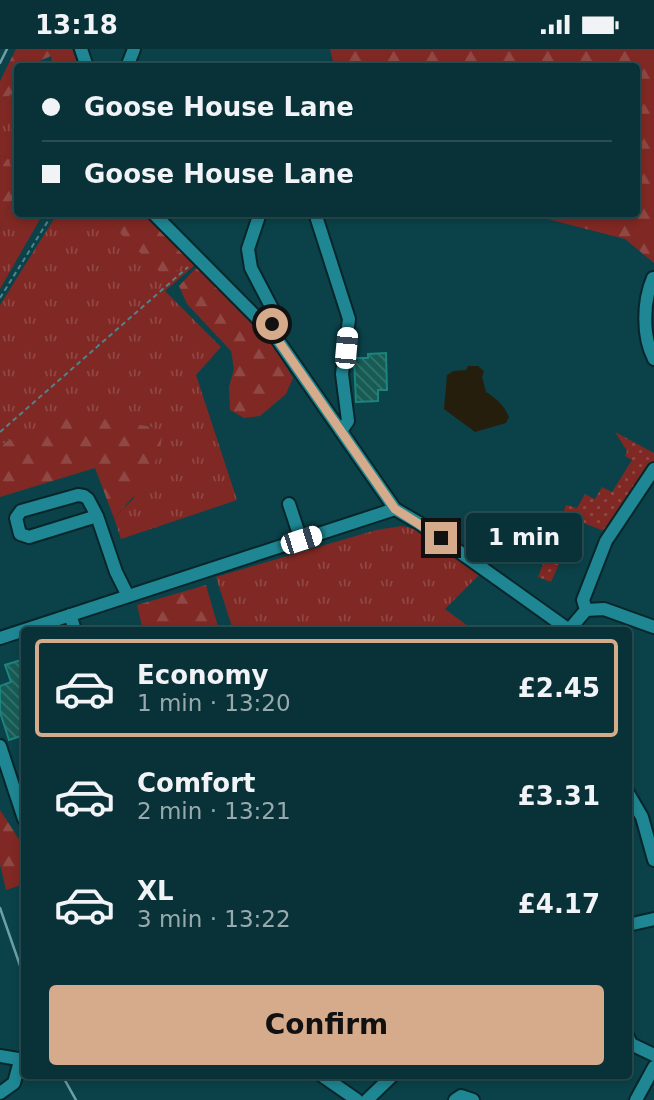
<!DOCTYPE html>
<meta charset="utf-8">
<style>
body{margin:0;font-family:"DejaVu Sans",sans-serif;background:#113a3f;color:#f1f3f6;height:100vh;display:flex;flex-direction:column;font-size:26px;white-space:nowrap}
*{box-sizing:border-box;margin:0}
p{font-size:23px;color:#98aaad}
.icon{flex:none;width:38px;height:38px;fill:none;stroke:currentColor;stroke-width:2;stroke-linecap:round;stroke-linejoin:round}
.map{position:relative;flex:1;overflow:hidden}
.drawer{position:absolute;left:21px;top:578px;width:611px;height:452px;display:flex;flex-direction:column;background:#083237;border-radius:7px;box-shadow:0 4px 10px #0003,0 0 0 2px #294d52}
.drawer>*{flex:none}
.hud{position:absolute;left:14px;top:14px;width:626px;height:154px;border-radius:7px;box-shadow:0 4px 10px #0003,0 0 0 2px #294d52;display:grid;align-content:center;height:154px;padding:0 28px;background:#083237}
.end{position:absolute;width:32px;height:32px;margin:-16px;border:9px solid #d6ab8b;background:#111;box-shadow:0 0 0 4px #111}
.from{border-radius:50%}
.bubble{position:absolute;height:49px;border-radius:7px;background:#083237;box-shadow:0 4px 10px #0003,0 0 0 2px #294d52;font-size:23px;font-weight:800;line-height:49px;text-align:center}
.car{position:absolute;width:21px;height:42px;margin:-21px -10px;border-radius:9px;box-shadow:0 0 5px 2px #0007;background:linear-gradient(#fff 24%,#345 0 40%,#fff 0 76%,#345 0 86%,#fff 0)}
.hud b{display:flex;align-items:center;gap:24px;height:66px;font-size:26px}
.hud b+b{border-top:2px solid #294d52}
.hud i{width:18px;height:18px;background:#f1f3f6}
ul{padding:12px 0 0;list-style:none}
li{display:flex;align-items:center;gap:21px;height:98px;margin:0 14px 10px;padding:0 14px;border:4px solid transparent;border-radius:7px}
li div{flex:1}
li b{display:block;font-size:26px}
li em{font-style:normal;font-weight:800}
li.on{border-color:#d6ab8b}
li>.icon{width:63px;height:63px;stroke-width:1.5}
.cta{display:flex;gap:14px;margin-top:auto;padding:14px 28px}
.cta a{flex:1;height:80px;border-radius:7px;background:#d6ab8b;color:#111;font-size:28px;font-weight:800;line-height:80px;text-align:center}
.status{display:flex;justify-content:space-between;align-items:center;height:49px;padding:0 35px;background:#083237;direction:ltr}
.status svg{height:19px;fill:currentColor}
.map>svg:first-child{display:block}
.grass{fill:url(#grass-tufts)}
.forest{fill:url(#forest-firs)}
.garden{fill:url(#garden-dots)}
.water{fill:#261e0c}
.building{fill:url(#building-back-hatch);stroke:#1b857d;stroke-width:2}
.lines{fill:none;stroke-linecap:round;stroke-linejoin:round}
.minor-casing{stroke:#07262a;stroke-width:16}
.path{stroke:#50838a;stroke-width:2;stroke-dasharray:5 3.5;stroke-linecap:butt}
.minor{stroke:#1e8793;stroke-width:12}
.rail{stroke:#6f9fa6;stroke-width:2.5}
.route{stroke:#d6ab8b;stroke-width:9}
</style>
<div class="status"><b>13:18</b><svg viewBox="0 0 49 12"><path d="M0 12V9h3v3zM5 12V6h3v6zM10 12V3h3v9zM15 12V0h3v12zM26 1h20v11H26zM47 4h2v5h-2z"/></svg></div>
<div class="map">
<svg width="654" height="1051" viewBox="0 0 654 1051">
<defs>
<pattern id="grass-tufts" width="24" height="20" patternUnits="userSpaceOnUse" patternTransform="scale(1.75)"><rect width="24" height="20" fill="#802823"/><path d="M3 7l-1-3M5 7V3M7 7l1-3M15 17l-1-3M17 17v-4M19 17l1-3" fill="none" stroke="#904844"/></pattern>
<pattern id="forest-firs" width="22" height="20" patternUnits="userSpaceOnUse" patternTransform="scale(1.75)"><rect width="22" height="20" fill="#802823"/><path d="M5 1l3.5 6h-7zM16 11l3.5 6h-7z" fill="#904844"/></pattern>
<pattern id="garden-dots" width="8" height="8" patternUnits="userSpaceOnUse" patternTransform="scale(1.75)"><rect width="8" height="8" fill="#802823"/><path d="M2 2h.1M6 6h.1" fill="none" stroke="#904844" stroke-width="1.8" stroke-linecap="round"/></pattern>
<pattern id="building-back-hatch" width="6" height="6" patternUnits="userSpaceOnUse" patternTransform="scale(1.75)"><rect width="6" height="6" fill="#175b55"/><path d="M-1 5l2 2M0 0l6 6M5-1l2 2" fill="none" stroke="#37736e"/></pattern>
</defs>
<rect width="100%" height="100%" fill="#0b4249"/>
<g class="grass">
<path d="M17,41L18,164L43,165L0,240V181L13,148L7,109L0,106V53Z"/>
<path d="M57,165H106L121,185L191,209L196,215L165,242L221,298L196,326L237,451L121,490L114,469L133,450L152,378L128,375L14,388L0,397V256Z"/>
<path d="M402,477L419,481L478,524L479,526L445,560L473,581H233L216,528L376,481Z"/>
</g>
<g class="forest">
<path d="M16,0H72L78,17H54L51,7L37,13L35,17L18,18L17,41L0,53V32Z"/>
<path d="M330,0H654V214L625,190L528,165L637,164V18L334,17Z"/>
<path d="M0,106L7,109L15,126L13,148L0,181Z"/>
<path d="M106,165H147L191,209L167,230L121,185Z"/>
<path d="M197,218L258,277L275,300L293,329L286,345L260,367L244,369L230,361L229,338L234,320L231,302L187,255L179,237Z"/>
<path d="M92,368L152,378L162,388C158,420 136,446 114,469L95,419L0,448V397L14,388L57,369Z"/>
<path d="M206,536L219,581H143L137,556Z"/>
<path d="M0,761L24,798V835L6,841L0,815Z"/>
</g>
<path class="garden" d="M615,383L654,404V414L607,483L578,472L551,533L538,528L566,456L577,459L585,445L595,450L602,438L612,443L632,411L625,407L627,402Z"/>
<path class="water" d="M468,317H478L484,322L482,328L486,343C497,350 504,356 509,368L506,374L475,383L444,360L447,326L453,322L466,321Z"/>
<g class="building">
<path d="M386,304L387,341H378V352L356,353L354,309H368V305Z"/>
<path d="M24,610V686L9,691L0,663V637L11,633L5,616Z"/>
</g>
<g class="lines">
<g class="minor-casing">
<g id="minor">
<path d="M81,0L87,18"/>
<path d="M127,18L134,0"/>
<path d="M153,164L275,287L395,460L419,474L569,581"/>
<path d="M260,164L248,200L251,219L275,265L274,271L267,279"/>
<path d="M315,164L349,270L342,325L348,372L341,382"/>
<path d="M653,229C643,252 642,287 654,310"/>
<path d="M289,455L301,491"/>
<path d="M97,467L29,488L20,485L16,469L21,462L78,446L84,447L88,450L97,467L116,523L128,547"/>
<path d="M586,561L604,560L654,578"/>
<path d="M70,566L75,581"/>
<path d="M569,581L586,561L583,551L606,492L654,420"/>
<path d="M0,589L395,460"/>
<path d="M0,697L24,770"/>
<path d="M628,744L642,768L654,811"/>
<path d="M628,876L654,870"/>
<path d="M628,988L631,995L654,1006"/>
<path d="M0,1007L24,1011"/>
<path d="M321,1026L357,1051"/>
<path d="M0,1044L14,1034L20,1012"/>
<path d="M367,1051L393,1026"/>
<path d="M455,1051L461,1047L473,1051"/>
<path d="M636,1051L654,1018"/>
</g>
</g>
<g class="path">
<path d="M0,249L53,164"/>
<path d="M0,383L188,218"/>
<path d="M628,784L635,782"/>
</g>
<use href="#minor" class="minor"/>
<g class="rail">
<path d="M0,14L7,0"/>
<path d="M0,859L24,928"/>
<path d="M62,1026L76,1051"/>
</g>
</g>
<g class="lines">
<path class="route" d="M272,275L267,279L275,287L395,460L441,489"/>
</g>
</svg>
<i class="end from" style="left:272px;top:275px"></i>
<i class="end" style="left:441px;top:489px"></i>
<div class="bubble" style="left:466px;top:464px;width:116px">1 min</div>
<i class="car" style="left:346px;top:299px;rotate:5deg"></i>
<i class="car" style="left:301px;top:491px;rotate:72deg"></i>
<div class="hud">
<b><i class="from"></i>Goose House Lane</b>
<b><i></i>Goose House Lane</b>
</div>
<section class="drawer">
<ul>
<li class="on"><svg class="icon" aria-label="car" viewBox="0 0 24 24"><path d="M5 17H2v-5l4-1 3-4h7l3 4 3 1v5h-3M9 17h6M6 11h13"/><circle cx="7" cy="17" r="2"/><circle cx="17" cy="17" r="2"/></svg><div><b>Economy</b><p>1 min · 13:20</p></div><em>£2.45</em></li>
<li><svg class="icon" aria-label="car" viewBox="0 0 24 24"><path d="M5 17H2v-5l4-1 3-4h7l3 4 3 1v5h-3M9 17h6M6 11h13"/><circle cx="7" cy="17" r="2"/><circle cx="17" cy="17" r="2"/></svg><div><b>Comfort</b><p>2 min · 13:21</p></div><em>£3.31</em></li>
<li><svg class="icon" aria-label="car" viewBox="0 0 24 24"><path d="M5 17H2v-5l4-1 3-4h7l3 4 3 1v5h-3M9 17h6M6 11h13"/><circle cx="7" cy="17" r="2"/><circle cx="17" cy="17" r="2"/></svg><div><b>XL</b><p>3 min · 13:22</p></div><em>£4.17</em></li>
</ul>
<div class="cta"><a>Confirm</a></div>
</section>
</div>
